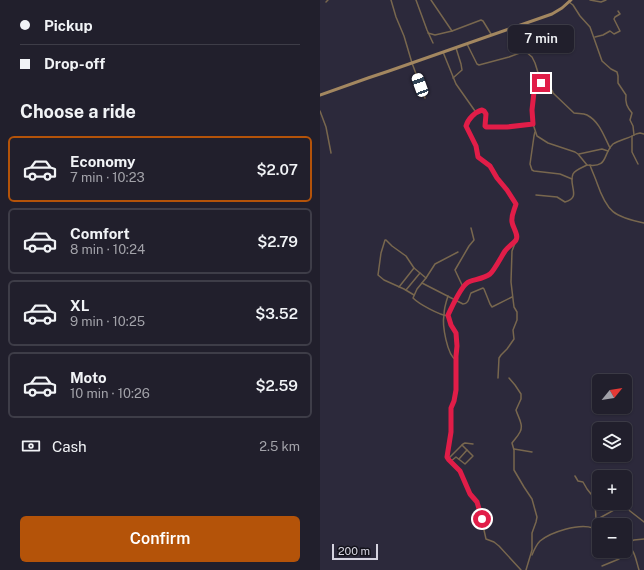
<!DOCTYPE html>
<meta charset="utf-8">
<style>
body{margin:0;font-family:"Public Sans",sans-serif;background:#292734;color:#f1f3f6;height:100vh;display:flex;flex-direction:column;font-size:15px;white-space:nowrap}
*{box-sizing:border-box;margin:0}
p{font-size:13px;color:#a2a2a9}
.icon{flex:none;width:22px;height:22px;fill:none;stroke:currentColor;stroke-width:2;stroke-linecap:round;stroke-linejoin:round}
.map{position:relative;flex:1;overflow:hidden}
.drawer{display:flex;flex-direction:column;background:#211f2c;width:320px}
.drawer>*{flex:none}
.banner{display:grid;align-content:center;height:88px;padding:0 20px;background:#211f2c}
.needle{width:26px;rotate:60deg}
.tools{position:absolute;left:272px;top:374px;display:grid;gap:8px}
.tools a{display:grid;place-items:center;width:40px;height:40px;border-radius:6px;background:#211f2c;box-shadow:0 1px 3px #0004,0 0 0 1px #3e3d48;font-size:20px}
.scale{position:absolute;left:12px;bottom:10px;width:46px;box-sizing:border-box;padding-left:4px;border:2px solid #d5d3df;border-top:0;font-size:11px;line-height:14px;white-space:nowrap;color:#d5d3df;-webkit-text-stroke:3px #14131b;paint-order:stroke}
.end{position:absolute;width:18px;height:18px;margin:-9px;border:5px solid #e11d48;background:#fff;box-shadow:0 0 0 2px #fff}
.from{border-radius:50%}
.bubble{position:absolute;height:28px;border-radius:6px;background:#211f2c;box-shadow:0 1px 3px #0004,0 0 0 1px #3e3d48;font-size:13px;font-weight:600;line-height:28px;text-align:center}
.car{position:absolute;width:12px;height:24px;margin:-12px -6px;border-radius:5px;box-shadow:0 0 3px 1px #0007;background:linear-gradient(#fff 24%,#345 0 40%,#fff 0 76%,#345 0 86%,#fff 0)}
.banner b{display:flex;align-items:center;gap:14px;height:38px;font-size:15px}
.banner b+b{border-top:1px solid #3e3d48}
.banner i{width:10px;height:10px;background:#f1f3f6}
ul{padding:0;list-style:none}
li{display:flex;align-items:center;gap:12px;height:66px;margin:0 8px 6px;padding:0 12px;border:2px solid #3e3d48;border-radius:6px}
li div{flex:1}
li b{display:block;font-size:15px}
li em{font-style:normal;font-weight:600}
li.current{border-color:#b45309}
li>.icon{width:36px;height:36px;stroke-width:1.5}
h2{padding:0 20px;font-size:18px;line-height:48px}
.pay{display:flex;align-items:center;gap:10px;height:44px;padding:0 20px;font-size:15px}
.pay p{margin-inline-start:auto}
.button{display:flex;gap:8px;margin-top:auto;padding:8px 20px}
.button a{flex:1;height:46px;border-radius:6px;background:#b45309;color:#fff;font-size:16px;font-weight:600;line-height:46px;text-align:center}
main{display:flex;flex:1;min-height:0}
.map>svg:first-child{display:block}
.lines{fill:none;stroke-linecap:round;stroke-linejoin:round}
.minor{stroke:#78674e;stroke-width:1.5}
.secondary{stroke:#a38760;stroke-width:3}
.route{stroke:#e11d48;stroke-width:5}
</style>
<main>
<section class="drawer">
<div class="banner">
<b><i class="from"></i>Pickup</b>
<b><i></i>Drop-off</b>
</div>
<h2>Choose a ride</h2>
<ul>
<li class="current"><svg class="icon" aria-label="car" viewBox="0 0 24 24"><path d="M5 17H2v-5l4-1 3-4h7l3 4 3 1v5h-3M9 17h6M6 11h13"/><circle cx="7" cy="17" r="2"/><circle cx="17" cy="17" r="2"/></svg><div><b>Economy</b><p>7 min · 10:23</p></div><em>$2.07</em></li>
<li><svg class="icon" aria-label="car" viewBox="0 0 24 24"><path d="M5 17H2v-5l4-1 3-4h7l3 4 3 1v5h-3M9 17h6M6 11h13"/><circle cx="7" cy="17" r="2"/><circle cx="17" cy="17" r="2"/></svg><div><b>Comfort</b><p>8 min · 10:24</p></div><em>$2.79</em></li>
<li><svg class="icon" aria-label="car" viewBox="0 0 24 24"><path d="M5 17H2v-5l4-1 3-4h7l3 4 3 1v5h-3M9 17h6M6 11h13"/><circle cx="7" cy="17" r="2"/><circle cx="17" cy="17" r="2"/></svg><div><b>XL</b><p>9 min · 10:25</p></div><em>$3.52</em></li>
<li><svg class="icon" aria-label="car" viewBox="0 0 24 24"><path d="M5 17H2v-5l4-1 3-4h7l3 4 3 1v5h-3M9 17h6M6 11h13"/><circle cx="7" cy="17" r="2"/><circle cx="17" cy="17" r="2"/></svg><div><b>Moto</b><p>10 min · 10:26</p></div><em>$2.59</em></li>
</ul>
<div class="pay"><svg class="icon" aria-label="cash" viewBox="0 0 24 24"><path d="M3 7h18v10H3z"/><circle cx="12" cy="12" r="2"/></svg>Cash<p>2.5 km</p></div>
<div class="button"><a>Confirm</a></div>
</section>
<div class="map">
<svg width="324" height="570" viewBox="0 0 324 570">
<rect width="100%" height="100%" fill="#2c293b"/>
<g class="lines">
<g class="minor">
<path d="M71,0L76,17L84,36L92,63L105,98"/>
<path d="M96,0L107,30L113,43"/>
<path d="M111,0L132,31"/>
<path d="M270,0L281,2L286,0"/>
<path d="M6,2L8,0"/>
<path d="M249,2L253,5L260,16L270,27L282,61L291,69L297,72L298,76V83L306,95C305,103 307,107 312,113L310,120L313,126L314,135"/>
<path d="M194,27L205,51L212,57L215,63L220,79V84L215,89L214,92L212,115L213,124L217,136L228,143L255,152L258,154L267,165C289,168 282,155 293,144C299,140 310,138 316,134L320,133L324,134"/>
<path d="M108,33L115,35L132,31L161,20L163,21L171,34"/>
<path d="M275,37L283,35L290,31L294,34L300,31L294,19L295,17L300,14L298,11"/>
<path d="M147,44L157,64L159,65L189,57L205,51"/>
<path d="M123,52L136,84L155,111V113L147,122L146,126L156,146L158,157L169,166L177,178L187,190L196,204L192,213V221L197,235V238L192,251L191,282L193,299L194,307L197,312V320L193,330L194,339L187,349L181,355L179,358L178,378"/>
<path d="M133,78L142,70L141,64L136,48"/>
<path d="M220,79C224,83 232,87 233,93L254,113C258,114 263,113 267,115C279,121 284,136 290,148"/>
<path d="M0,111L6,127L11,153"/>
<path d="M155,113L163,110C168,115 165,119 165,126L166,127H187L213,124"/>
<path d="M215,132L214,136L210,164L212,170L214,171L240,174L252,179"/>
<path d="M312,136V152L318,164"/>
<path d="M259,154L282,149L288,151"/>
<path d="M270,165C272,171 275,177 277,183C287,212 294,217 324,223"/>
<path d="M216,195L237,197L245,202C262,197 248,186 253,174C255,170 263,167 267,165"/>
<path d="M196,241L185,251L171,274L159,279L147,283L142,288L128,315L131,325L135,332L137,346L136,356V390L134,401L131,408V431L127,457L129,460L140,471L150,494L158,503L166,539L174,542L179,546L201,570"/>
<path d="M102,283L143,304C149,304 149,297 151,293L163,288L164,289L170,304L172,307L192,297"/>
<path d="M79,287L94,268"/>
<path d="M143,287L135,270L149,246L154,240L151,228"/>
<path d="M86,290L100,273"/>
<path d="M94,295L84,289L64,280L58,275L61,253L65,240H66L72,246L86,256L94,268L106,278"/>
<path d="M128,296C126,302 124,309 124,315C122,325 127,355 136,360"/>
<path d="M128,316C119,315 99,304 93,298L97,289L106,278L115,264L138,252"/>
<path d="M189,378L195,385L201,394V399L196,410C198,417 204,425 200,432C198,436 195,439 192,443L194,450V470L204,487L212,499L217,517L216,522L212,533V550L206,570"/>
<path d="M194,449L212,452"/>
<path d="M128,459L143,444L145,443L153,444"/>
<path d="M139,459L147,450"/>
<path d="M130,462L136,457L145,464L153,456L142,445"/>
<path d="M255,476L258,481L263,482L267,489L271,494L275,501L276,520L273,528"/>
<path d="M304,504L310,511L324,522"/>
<path d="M276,520L312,500"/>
<path d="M305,544C315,548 316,561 319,570"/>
<path d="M305,544L314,540L324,539"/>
<path d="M212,555C214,550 216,545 220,541C231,532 259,523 273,528C276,529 277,532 279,534"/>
<path d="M282,566L299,559L300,556L299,551"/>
</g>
<path class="secondary" d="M0,95L48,78L69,71L232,14L242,8L251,0"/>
</g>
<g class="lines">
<path class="route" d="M162,519L157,502L150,494L140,471L129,460L127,457L131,432V408L134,401L136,390V356L137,346L136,333L131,325L128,315C132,307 140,288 147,283C150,280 164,279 170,274C174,271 181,257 185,251C188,247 194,243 196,240C199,235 193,228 192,222C191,215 194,211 196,204L187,190L177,178L170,166L158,157L156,146L146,126C148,119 155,112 162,110L164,111L166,114L165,126L166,127H187L213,124L212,110L214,92L215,89L221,83"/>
</g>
</svg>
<div class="tools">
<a><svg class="needle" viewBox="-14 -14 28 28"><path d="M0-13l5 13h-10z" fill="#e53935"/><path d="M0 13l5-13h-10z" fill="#a2a2a9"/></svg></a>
<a><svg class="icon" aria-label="layers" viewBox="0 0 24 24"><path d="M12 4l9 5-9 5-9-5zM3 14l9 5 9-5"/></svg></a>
<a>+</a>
<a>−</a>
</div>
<div class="scale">200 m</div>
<i class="end from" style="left:162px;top:519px"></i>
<i class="end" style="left:221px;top:83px"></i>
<div class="bubble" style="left:188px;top:25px;width:66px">7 min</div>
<i class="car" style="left:100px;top:85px;rotate:340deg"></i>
</div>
</main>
